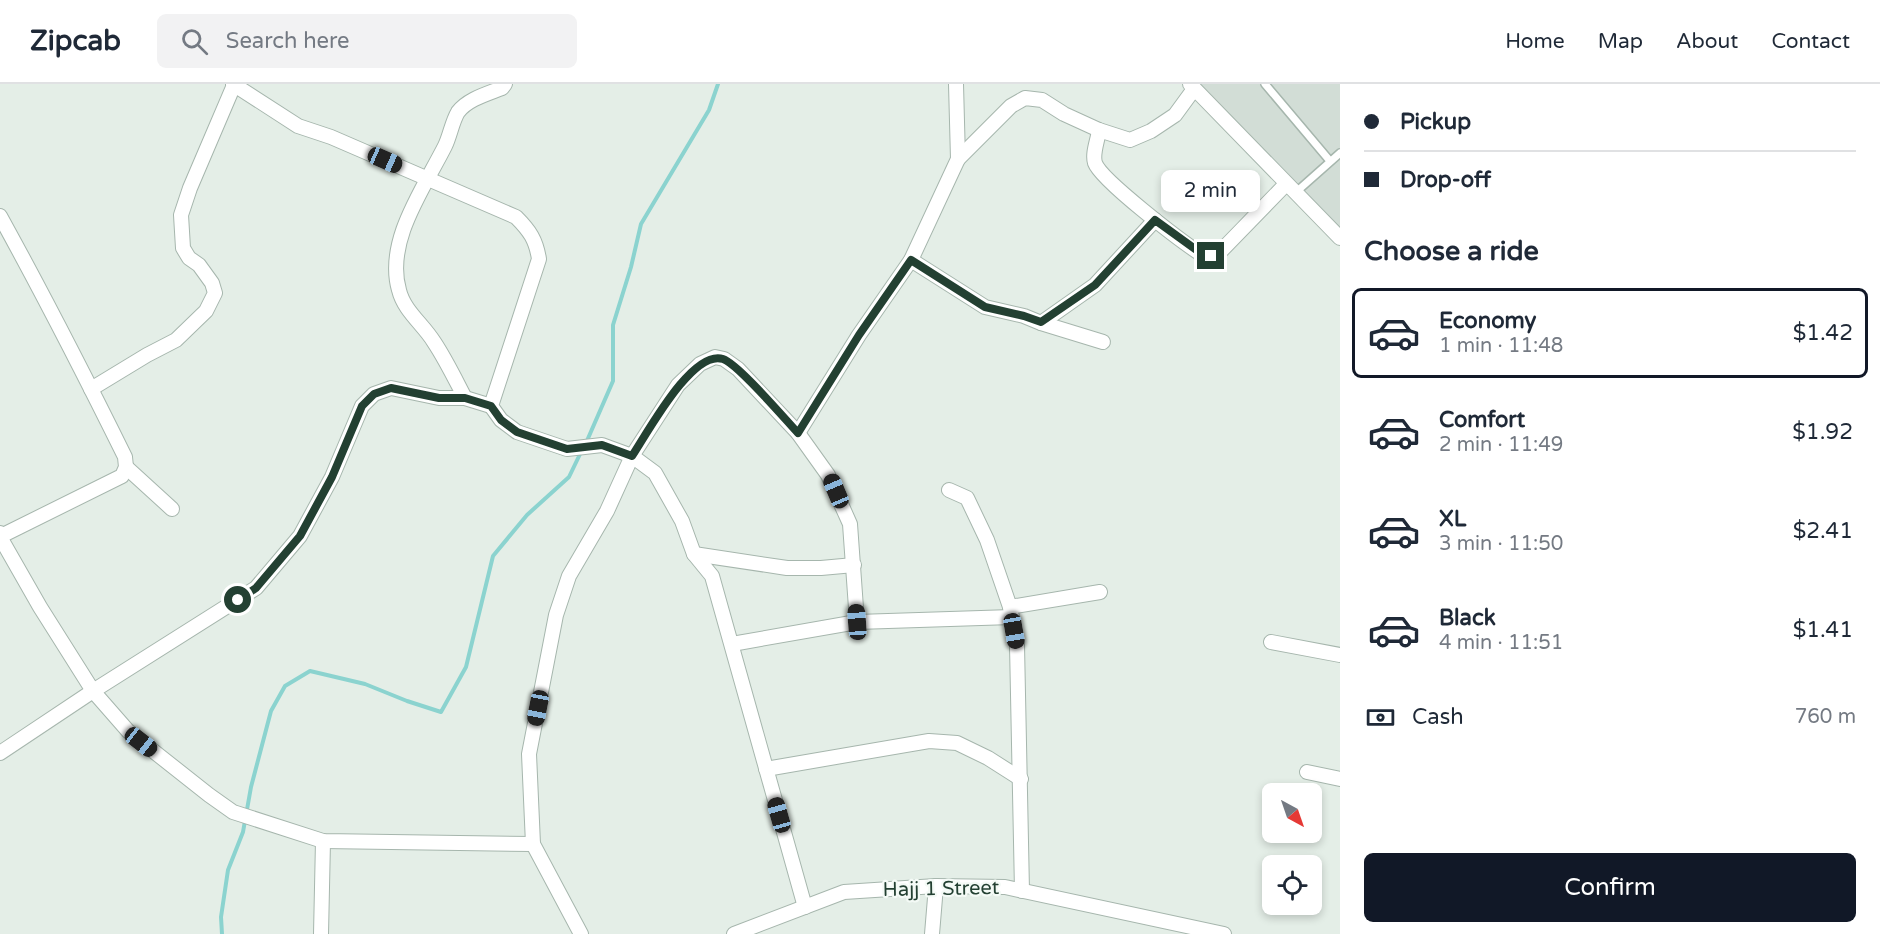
<!DOCTYPE html>
<meta charset="utf-8">
<style>
body{margin:0;font-family:"Varela Round",sans-serif;background:#f2f2f3;color:#1f2937;height:100vh;display:flex;flex-direction:column;font-size:22px;white-space:nowrap}
*{box-sizing:border-box;margin:0}
p{font-size:20px;color:#747a83}
.icon{flex:none;width:33px;height:33px;fill:none;stroke:currentColor;stroke-width:2;stroke-linecap:round;stroke-linejoin:round}
.map{position:relative;flex:1;overflow:hidden}
.details{display:flex;flex-direction:column;background:#fff;width:540px}
.details>*{flex:none}
.banner{display:grid;align-content:center;height:132px;padding:0 24px;background:#fff}
.needle{width:39px;rotate:140deg}
.buttons{position:absolute;left:1262px;top:699px;display:grid;gap:12px}
.buttons a{display:grid;place-items:center;width:60px;height:60px;border-radius:9px;background:#fff;box-shadow:0 3px 9px #0003;font-size:30px}
.end{position:absolute;width:27px;height:27px;margin:-14px;border:8px solid #234032;background:#fff;box-shadow:0 0 0 3px #fff}
.from{border-radius:50%}
.bubble{position:absolute;height:42px;border-radius:9px;background:#fff;box-shadow:0 3px 9px #0003;font-size:20px;font-weight:600;line-height:42px;text-align:center}
.car{position:absolute;width:18px;height:36px;margin:-18px -9px;border-radius:8px;box-shadow:0 0 4px 2px #0007;background:linear-gradient(#222 24%,#8ab4d8 0 40%,#222 0 76%,#8ab4d8 0 86%,#222 0)}
.banner b{display:flex;align-items:center;gap:21px;height:57px;font-size:22px}
.banner b+b{border-top:2px solid #e0e1e3}
.banner i{width:15px;height:15px;background:#1f2937}
ul{padding:0;list-style:none}
li{display:flex;align-items:center;gap:18px;height:90px;margin:0 12px 9px;padding:0 12px;border:3px solid transparent;border-radius:9px}
li div{flex:1}
li b{display:block;font-size:22px}
li em{font-style:normal;font-weight:600}
li.current{border-color:#111827}
li>.icon{width:54px;height:54px;stroke-width:1.5}
h2{padding:0 24px;font-size:27px;line-height:72px}
.pay{display:flex;align-items:center;gap:15px;height:66px;padding:0 24px;font-size:22px}
.pay p{margin-inline-start:auto}
.action{display:flex;gap:12px;margin-top:auto;padding:12px 24px}
.action a{flex:1;height:69px;border-radius:9px;background:#111827;color:#fff;font-size:24px;font-weight:600;line-height:69px;text-align:center}
header{display:flex;align-items:center;gap:36px;box-sizing:border-box;height:84px;padding:0 30px;background:#fff;border-bottom:2px solid #e0e1e3}
header strong{font-size:28px}
nav{display:flex;gap:33px;margin-inline-start:auto;font-size:21px}
.search{width:420px;height:54px;background:#f2f2f3;display:flex;align-items:center;gap:15px;box-sizing:border-box;padding:0 21px;border-radius:9px;color:#747a83;font-size:22px}
main{display:flex;flex:1;min-height:0}
.map>svg:first-child{display:block}
.built{fill:#d2ddd6}
.lines{fill:none;stroke-linecap:round;stroke-linejoin:round}
.stream{stroke:#8bd3cf;stroke-width:4}
.service-casing{stroke:#a6b6ad;stroke-width:10}
.minor-casing{stroke:#a6b6ad;stroke-width:16}
.service{stroke:#fff;stroke-width:7}
.minor{stroke:#fff;stroke-width:14}
.route{stroke:#234032;stroke-width:8}
.labels{text-anchor:middle;dominant-baseline:central;stroke-width:4.5;stroke-linejoin:round;paint-order:stroke}
.street-label{font-size:20px;fill:#234032;stroke:#f4faf6}
</style>
<header>
<strong>Zipcab</strong>
<div class="search"><svg class="icon" aria-label="search" viewBox="0 0 24 24"><circle cx="10" cy="10" r="6"/><path d="M15 15l6 6"/></svg>Search here</div>
<nav><a>Home</a><a>Map</a><a>About</a><a>Contact</a></nav>
</header>
<main>
<div class="map">
<svg width="1340" height="850" viewBox="0 0 1340 850">
<rect width="100%" height="100%" fill="#e4eee7"/>
<path class="built" d="M1198,0H1340V149Z"/>
<g class="lines">
<g class="stream">
<path d="M586,359L613,297V241L631,183L641,140L709,26L718,0"/>
<path d="M222,850L221,833L228,786L243,748L251,703L271,627L285,602L310,587L365,600L407,617L441,628L466,583L493,472L527,431L569,393L581,368"/>
</g>
<g class="service-casing">
<g id="service">
<path d="M1265,0L1330,77"/>
<path d="M1295,109L1340,69"/>
</g>
</g>
<g class="minor-casing">
<g id="minor">
<path d="M233,0L298,42L331,53L516,133C530,147 536,156 539,175L491,322L501,336L517,348L567,365L602,361L632,372L607,427L569,492L556,531L529,670L533,760L581,850"/>
<path d="M1190,0L1340,154"/>
<path d="M1099,46C1098,56 1092,69 1095,79C1101,96 1182,158 1201,170L1211,172L1219,169L1286,100"/>
<path d="M958,75L1011,22L1025,14L1042,16L1064,30L1099,46L1130,56L1151,47L1175,31L1194,5"/>
<path d="M0,132C44,212 85,292 125,373L126,383L122,392L1,452L0,449"/>
<path d="M911,176L985,223L1024,232L1041,239L1095,201L1155,136"/>
<path d="M1041,239L1103,258"/>
<path d="M91,305L147,271L176,256L206,227L215,209L212,199L199,181L189,174L183,164L181,131L190,104L234,1"/>
<path d="M465,314C455,295 446,276 434,258C423,240 404,227 399,206C385,157 424,104 445,62C450,52 452,38 458,28C468,15 487,10 502,4L505,0"/>
<path d="M798,349L859,251L911,176L958,75L956,0"/>
<path d="M126,383L172,425"/>
<path d="M949,406L967,414L987,456L1010,523L1017,561L1022,807"/>
<path d="M0,453L40,523L93,607L128,647L209,711L233,728L323,757L533,760"/>
<path d="M694,470L787,484H821L854,481"/>
<path d="M1010,523L1100,508"/>
<path d="M1271,558L1340,571"/>
<path d="M732,560L857,538L1012,533"/>
<path d="M0,669L93,607L256,504L300,452L332,393L362,322L374,310L391,304L439,314H465L491,322"/>
<path d="M766,685L929,657L957,659L988,674L1021,695"/>
<path d="M1307,688L1340,695"/>
<path d="M805,823L712,492L694,470L682,437L655,389L632,372L678,301L700,280L715,273L724,275L738,285L798,349L828,391L850,440L857,538"/>
<path d="M321,850L323,757"/>
<path d="M734,850L844,808L936,802L1005,803L1224,850"/>
<path d="M932,850L936,802"/>
</g>
</g>
<use href="#service" class="service"/>
<use href="#minor" class="minor"/>
</g>
<g class="lines">
<path class="route" d="M238,516L256,504L300,452L332,393L362,322L374,310L391,304L439,314H465L491,322L501,336L517,348L567,365L602,361L632,372C647,350 692,265 723,275C738,280 784,334 798,349L859,251L911,176L985,223L1024,232L1041,238L1095,201L1155,136L1202,170L1211,172"/>
</g>
<g class="labels">
<g class="street-label">
<text transform="translate(941 805) rotate(-1)">Hajj 1 Street</text>
</g>
</g>
</svg>
<div class="buttons">
<a><svg class="needle" viewBox="-14 -14 28 28"><path d="M0-13l5 13h-10z" fill="#e53935"/><path d="M0 13l5-13h-10z" fill="#747a83"/></svg></a>
<a><svg class="icon" aria-label="locate" viewBox="0 0 24 24"><circle cx="12" cy="12" r="6"/><path d="M12 2v4M12 18v4M2 12h4M18 12h4"/></svg></a>
</div>
<i class="end from" style="left:238px;top:516px"></i>
<i class="end" style="left:1211px;top:172px"></i>
<div class="bubble" style="left:1161px;top:86px;width:99px">2 min</div>
<i class="car" style="left:385px;top:76px;rotate:114deg"></i>
<i class="car" style="left:836px;top:407px;rotate:337deg"></i>
<i class="car" style="left:857px;top:538px;rotate:356deg"></i>
<i class="car" style="left:1014px;top:547px;rotate:170deg"></i>
<i class="car" style="left:538px;top:624px;rotate:191deg"></i>
<i class="car" style="left:141px;top:658px;rotate:128deg"></i>
<i class="car" style="left:779px;top:731px;rotate:344deg"></i>
</div>
<section class="details">
<div class="banner">
<b><i class="from"></i>Pickup</b>
<b><i></i>Drop-off</b>
</div>
<h2>Choose a ride</h2>
<ul>
<li class="current"><svg class="icon" aria-label="car" viewBox="0 0 24 24"><path d="M5 17H2v-5l4-1 3-4h7l3 4 3 1v5h-3M9 17h6M6 11h13"/><circle cx="7" cy="17" r="2"/><circle cx="17" cy="17" r="2"/></svg><div><b>Economy</b><p>1 min · 11:48</p></div><em>$1.42</em></li>
<li><svg class="icon" aria-label="car" viewBox="0 0 24 24"><path d="M5 17H2v-5l4-1 3-4h7l3 4 3 1v5h-3M9 17h6M6 11h13"/><circle cx="7" cy="17" r="2"/><circle cx="17" cy="17" r="2"/></svg><div><b>Comfort</b><p>2 min · 11:49</p></div><em>$1.92</em></li>
<li><svg class="icon" aria-label="car" viewBox="0 0 24 24"><path d="M5 17H2v-5l4-1 3-4h7l3 4 3 1v5h-3M9 17h6M6 11h13"/><circle cx="7" cy="17" r="2"/><circle cx="17" cy="17" r="2"/></svg><div><b>XL</b><p>3 min · 11:50</p></div><em>$2.41</em></li>
<li><svg class="icon" aria-label="car" viewBox="0 0 24 24"><path d="M5 17H2v-5l4-1 3-4h7l3 4 3 1v5h-3M9 17h6M6 11h13"/><circle cx="7" cy="17" r="2"/><circle cx="17" cy="17" r="2"/></svg><div><b>Black</b><p>4 min · 11:51</p></div><em>$1.41</em></li>
</ul>
<div class="pay"><svg class="icon" aria-label="cash" viewBox="0 0 24 24"><path d="M3 7h18v10H3z"/><circle cx="12" cy="12" r="2"/></svg>Cash<p>760 m</p></div>
<div class="action"><a>Confirm</a></div>
</section>
</main>
